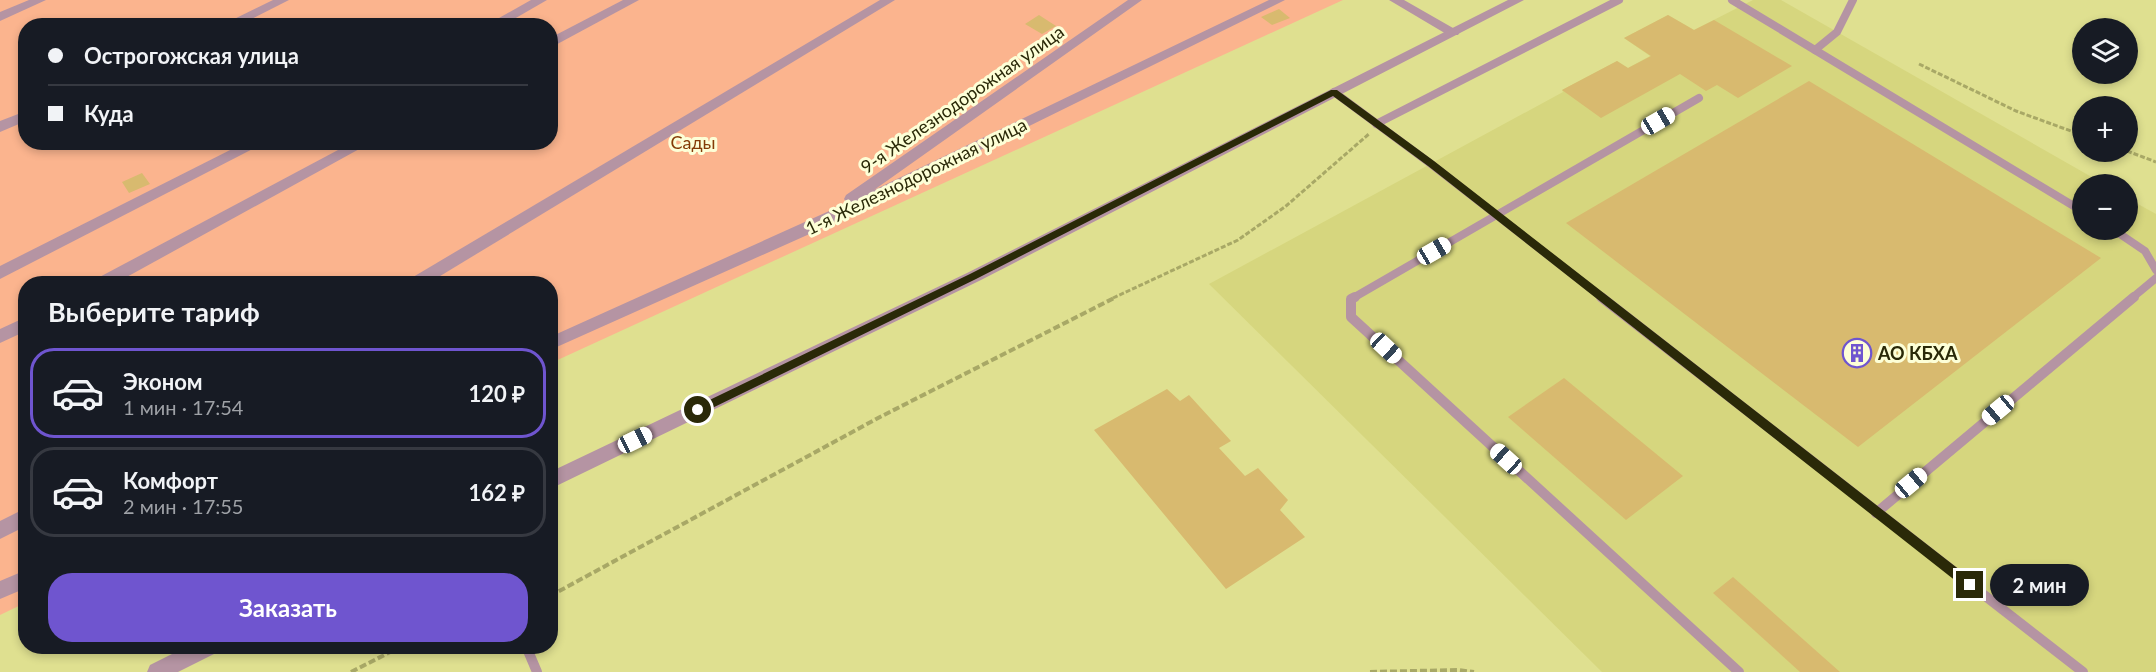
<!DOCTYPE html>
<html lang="ru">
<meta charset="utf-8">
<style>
body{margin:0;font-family:Lato,sans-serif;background:#20242c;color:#f1f3f6;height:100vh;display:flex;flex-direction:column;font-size:22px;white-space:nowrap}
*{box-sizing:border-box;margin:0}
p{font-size:20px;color:#9ea1a6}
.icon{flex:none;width:33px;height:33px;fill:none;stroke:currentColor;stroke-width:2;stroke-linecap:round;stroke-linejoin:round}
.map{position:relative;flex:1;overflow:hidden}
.panel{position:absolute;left:18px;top:276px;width:540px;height:378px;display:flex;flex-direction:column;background:#171b24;border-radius:24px;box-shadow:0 3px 9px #0003}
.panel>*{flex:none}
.banner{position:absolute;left:18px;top:18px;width:540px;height:132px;border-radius:24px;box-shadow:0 3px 9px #0003;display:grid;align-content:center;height:132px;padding:0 30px;background:#171b24}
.buttons{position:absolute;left:2072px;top:18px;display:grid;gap:12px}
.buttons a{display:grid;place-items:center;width:66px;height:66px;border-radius:50%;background:#171b24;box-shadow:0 3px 9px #0003;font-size:30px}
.end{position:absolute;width:27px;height:27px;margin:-14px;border:8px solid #2a2908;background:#fff;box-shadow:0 0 0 3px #fff}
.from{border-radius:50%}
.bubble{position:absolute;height:42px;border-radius:21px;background:#171b24;box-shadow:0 3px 9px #0003;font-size:20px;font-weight:700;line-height:42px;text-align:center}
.car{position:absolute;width:18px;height:36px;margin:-18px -9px;border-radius:8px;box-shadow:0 0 4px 2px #0007;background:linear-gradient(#fff 24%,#345 0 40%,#fff 0 76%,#345 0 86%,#fff 0)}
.banner b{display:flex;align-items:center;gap:21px;height:57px;font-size:22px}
.banner b+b{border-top:2px solid #363941}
.banner i{width:15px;height:15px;background:#f1f3f6}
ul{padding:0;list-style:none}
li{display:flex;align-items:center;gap:18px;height:90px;margin:0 12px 9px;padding:0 18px;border:3px solid #363941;border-radius:24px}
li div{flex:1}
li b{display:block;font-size:22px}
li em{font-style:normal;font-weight:700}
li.active{border-color:#6f55cf}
li>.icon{width:54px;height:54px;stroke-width:1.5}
h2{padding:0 30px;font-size:27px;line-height:72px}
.button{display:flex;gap:12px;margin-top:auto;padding:12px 30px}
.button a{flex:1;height:69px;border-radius:24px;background:#6f55cf;color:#fff;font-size:24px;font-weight:700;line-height:69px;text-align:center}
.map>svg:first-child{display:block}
.built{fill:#d6d67e}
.green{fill:#fbb48e;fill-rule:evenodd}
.building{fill:#d8ba6f}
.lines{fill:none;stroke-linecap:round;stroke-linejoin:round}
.path-far1{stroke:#a8a866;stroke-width:3;stroke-dasharray:5 2;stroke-linecap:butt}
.path{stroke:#a8a866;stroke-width:4;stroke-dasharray:7 3;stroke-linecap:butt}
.service-far1{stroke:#b594a3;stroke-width:8}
.service{stroke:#b594a3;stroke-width:10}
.minor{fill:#b594a3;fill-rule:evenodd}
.tertiary{fill:#b594a3;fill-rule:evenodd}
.route{fill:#2a2908}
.labels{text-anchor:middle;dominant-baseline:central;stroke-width:6;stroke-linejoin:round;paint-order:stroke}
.street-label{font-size:18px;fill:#2a2908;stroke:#fdffd7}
.park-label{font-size:18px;fill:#843b06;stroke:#fdffd7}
.poi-label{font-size:18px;font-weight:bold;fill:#2a2908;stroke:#fdffd7;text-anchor:start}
</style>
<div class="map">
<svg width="2156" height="672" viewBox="0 0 2156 672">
<rect width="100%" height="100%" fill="#dfe090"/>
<path class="built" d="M1753,0H1781L2104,184H2082V230H2127V198L2156,214V672H1602L1209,284L1563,92L1562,90L1617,61L1628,68L1650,56L1624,38L1668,15L1694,30Z"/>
<path class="green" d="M0,0H1343L551,363L550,284H26L25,603L0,615ZM26,26H550V142H26Z"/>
<g class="building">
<path d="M1279,9L1290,18L1272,25L1261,17Z"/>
<path d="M1039,15L1056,26L1042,34L1025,24Z"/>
<path d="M1668,15L1694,30L1714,20L1792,66L1738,98L1717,85L1706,91L1680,74L1601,118L1562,90L1617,61L1628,68L1651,56L1624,38Z"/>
<path d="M1809,81L2101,258L1858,447L1566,223Z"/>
<path d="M142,173L150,184L129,193L122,182Z"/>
<path d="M1564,378L1683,476L1626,520L1508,417Z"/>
<path d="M1167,389L1180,401L1189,395L1231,441L1219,448L1245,476L1258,468L1288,500L1280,510L1305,537L1226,589L1094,430Z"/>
<path d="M1733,577L1840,672H1800L1713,593Z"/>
</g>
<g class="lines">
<g class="path-far1">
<path d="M1919,64L2016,111L2082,135"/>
<path d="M2127,151L2156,162"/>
<path d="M1113,298L1238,240L1286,206L1370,133"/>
</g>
<g class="path">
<path d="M550,596L880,417L1116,297"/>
<path d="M351,672L402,646"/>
<path d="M1370,672L1458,670L1474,672"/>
</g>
<g class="service-far1">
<path d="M1732,0L2082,211"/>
<path d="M1815,50L1837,32L1853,0"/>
<path d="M1334,92L1431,164L1603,298"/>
<path d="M1376,124L1619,0"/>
<path d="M2114,230L2145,251L2156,270"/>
<path d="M1353,298L1699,98"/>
<path d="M2132,298L2156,278"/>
</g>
<g class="service">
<path d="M1355,297L1351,299V317L1739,672"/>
<path d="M1601,297L2083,672"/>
<path d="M1876,513L2134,297"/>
<path d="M526,646L537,672"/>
</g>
<g class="minor">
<path d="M29,0H46L0,21V12Z"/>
<path d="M273,0H289L238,26H220Z"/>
<path d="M531,0H547L502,26H485Z"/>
<path d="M623,0H639L550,48V38Z"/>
<path d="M880,0H895L427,284H406L408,280Z"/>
<path d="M1128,0H1142L874,190L1269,0H1285L814,232L550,350V337L847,203L844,199L846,195Z"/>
<path d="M1389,0H1404L1460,32L1458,35H1448Z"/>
<path d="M26,111V121L0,132V121Z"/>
<path d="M246,142H266L0,279V266Z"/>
<path d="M353,142H372L114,284H92L94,280Z"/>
<path d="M26,317V331L0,343V329Z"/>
<path d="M26,508V526L0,539V521Z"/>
<path d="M26,570V588L0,599V581Z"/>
</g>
<g class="tertiary">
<path d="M1508,0H1524L979,281L550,489V472L967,273Z"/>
<path d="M188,646H219L216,653L178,672H147L150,665Z"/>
</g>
</g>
<path class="route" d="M1331,90H1337L1434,161L1974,581V589H1966L1428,166L1333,96L976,279L702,413L698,414L693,410L695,407L970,274Z"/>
<defs>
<g id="building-ring" transform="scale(1.5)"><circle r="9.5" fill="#fdffd7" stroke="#6f55cf" stroke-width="1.5"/><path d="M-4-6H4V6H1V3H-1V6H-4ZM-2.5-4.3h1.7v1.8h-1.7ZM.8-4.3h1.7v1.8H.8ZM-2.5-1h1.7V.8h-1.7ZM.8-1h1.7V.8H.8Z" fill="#6f55cf"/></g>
</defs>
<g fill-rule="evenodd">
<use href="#building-ring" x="1857" y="353"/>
</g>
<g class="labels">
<g class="street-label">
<text transform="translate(962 99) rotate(-35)">9-я Железнодорожная улица</text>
<text transform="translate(916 176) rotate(-26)">1-я Железнодорожная улица</text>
</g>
<g class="park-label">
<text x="693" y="142">Сады</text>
</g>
<g class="poi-label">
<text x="1878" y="353">АО КБХА</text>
</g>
</g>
</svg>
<div class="buttons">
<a><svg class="icon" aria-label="layers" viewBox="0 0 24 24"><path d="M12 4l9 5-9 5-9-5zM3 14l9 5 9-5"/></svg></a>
<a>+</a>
<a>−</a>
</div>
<i class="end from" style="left:698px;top:410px"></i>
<i class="end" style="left:1970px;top:585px"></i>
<div class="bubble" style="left:1990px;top:564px;width:99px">2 мин</div>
<i class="car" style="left:1658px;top:121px;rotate:60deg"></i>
<i class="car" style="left:1434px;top:251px;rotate:60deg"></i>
<i class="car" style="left:1386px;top:348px;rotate:133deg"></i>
<i class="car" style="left:1998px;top:410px;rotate:230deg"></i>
<i class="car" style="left:635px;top:440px;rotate:64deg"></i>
<i class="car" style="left:1506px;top:459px;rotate:312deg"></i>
<i class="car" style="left:1911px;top:483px;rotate:50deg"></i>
<div class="banner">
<b><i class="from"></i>Острогожская улица</b>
<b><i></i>Куда</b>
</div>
<section class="panel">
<h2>Выберите тариф</h2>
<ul>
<li class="active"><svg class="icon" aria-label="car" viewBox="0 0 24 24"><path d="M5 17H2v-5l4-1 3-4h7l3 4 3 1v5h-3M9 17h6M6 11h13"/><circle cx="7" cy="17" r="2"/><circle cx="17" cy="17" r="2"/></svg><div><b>Эконом</b><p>1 мин · 17:54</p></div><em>120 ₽</em></li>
<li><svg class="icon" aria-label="car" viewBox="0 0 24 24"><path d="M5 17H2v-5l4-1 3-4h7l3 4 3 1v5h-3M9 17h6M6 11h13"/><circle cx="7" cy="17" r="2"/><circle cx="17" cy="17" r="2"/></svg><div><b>Комфорт</b><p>2 мин · 17:55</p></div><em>162 ₽</em></li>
</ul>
<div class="button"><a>Заказать</a></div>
</section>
</div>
